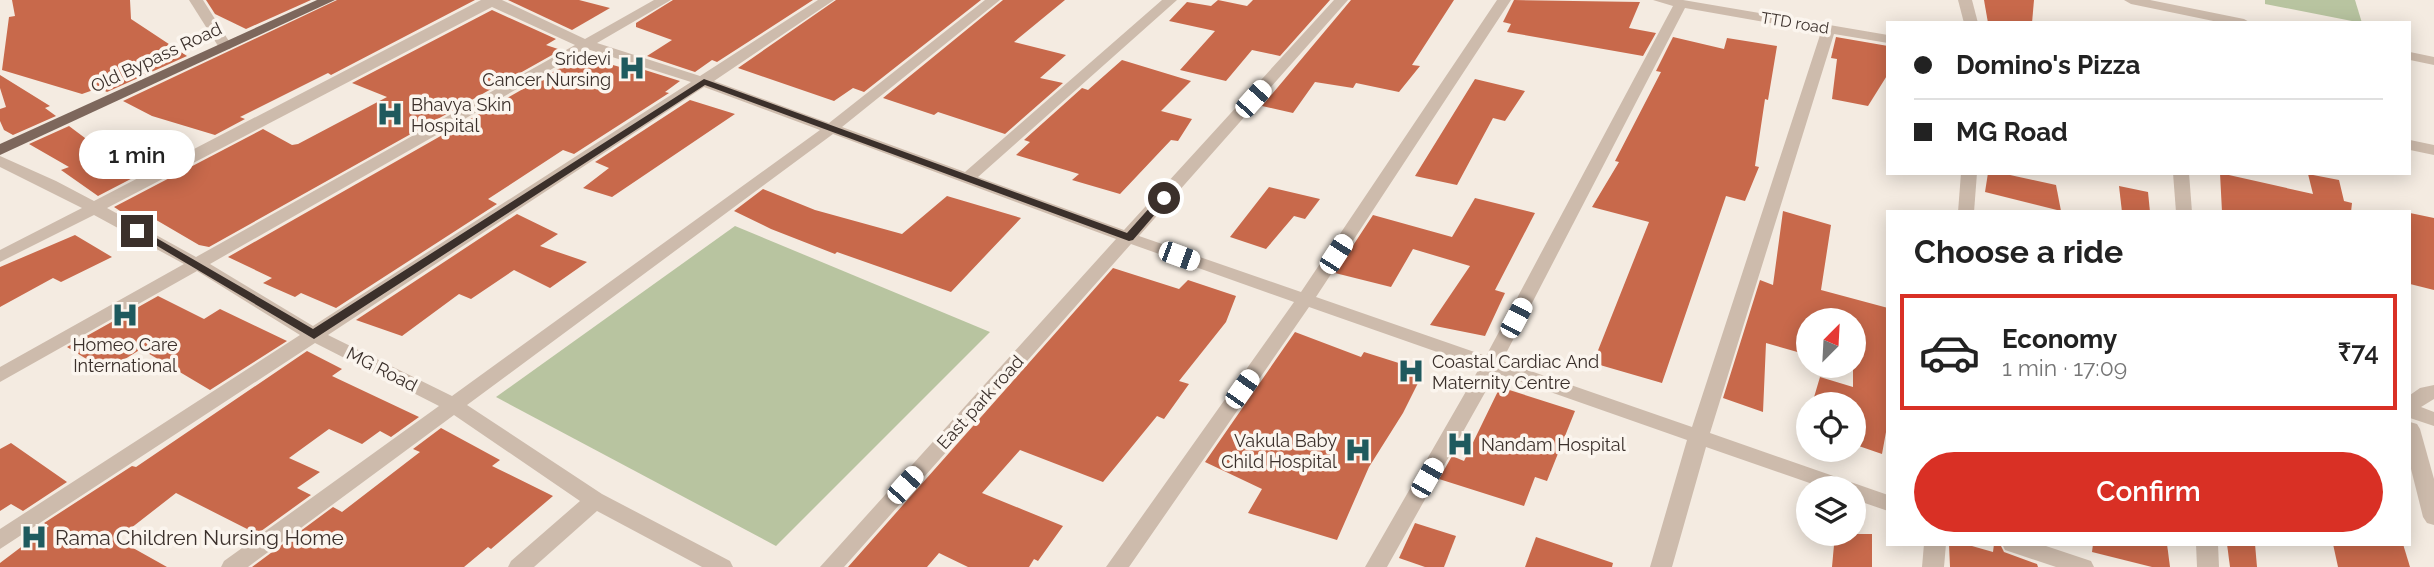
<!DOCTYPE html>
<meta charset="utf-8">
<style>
body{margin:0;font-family:Raleway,sans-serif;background:#f2f2f2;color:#222;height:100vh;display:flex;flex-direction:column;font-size:26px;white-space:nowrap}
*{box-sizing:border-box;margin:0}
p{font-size:23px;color:#767676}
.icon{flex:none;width:38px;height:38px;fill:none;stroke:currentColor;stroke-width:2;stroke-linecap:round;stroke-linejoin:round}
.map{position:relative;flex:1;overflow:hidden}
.sheet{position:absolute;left:1886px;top:210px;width:525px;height:336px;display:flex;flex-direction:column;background:#fff;border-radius:0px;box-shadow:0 4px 18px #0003}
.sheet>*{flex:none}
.guide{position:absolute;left:1886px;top:21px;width:525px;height:154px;border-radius:0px;box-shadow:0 4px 18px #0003;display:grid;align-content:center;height:154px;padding:0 28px;background:#fff}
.needle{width:46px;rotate:24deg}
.buttons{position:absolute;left:1796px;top:308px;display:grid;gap:14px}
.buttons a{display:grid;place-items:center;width:70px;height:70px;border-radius:50%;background:#fff;box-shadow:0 4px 18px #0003;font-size:35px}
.end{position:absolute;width:32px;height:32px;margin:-16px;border:9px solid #3b302b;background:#fff;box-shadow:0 0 0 4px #fff}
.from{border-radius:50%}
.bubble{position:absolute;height:49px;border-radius:24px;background:#fff;box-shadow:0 4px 18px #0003;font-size:23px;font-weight:600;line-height:49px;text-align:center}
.car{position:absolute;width:21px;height:42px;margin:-21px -10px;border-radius:9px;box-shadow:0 0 5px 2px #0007;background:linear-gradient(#fff 24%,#345 0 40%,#fff 0 76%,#345 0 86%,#fff 0)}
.guide b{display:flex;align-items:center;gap:24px;height:66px;font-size:26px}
.guide b+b{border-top:2px solid #e0e0e0}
.guide i{width:18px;height:18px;background:#222}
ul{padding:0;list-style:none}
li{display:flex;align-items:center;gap:21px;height:116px;margin:0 14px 10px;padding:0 14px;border:4px solid transparent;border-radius:0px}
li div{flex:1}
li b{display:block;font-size:26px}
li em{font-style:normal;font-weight:600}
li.selected{border-color:#d93025}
li>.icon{width:63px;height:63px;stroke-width:1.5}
h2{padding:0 28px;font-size:32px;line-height:84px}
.cta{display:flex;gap:14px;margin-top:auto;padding:14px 28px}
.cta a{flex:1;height:80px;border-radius:42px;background:#d93025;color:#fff;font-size:28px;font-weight:600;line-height:80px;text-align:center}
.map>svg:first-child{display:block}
.green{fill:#b8c4a0}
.building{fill:#c8694b}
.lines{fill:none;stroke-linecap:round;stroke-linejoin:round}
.minor{fill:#cdbbac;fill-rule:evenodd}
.major{fill:#7d675c;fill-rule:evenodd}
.route{fill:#3b302b}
.labels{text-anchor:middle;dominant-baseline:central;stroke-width:7;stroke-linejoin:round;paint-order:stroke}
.far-street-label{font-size:16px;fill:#3b302b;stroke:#fbf5ee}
.street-label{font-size:18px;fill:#3b302b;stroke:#fbf5ee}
.poi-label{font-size:18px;fill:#3b302b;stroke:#fbf5ee;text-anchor:start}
.near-poi-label{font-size:21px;fill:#3b302b;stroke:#fbf5ee;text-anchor:start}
</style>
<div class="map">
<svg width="2434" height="567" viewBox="0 0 2434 567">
<rect width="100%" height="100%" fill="#f4ebe1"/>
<g class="green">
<path d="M2265,0H2355L2362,23L2265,4Z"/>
<path d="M735,226L990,332L776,546L496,397Z"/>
</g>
<g class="building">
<path d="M12,0H130L131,19L187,56L107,92L99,88L82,94L2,70L9,17L15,16Z"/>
<path d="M206,0H311L246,29L215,14Z"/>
<path d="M337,0H475L331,75L328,73L240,117L245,119L215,135L152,116L123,101Z"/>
<path d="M508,0H579L610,8L572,30Z"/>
<path d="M673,0H813L717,62L712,60L695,72L647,56L672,40L636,27V23Z"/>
<path d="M836,0H981L864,92L853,88L834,101L738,68Z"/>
<path d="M1003,0H1065L1014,42L1066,55L1040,78L1063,83L1005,134L938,112L934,115L883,98Z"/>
<path d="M1218,0L1247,6L1253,0H1330L1280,56L1252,50L1226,81L1180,70L1215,31L1169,21L1187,2L1211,6Z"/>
<path d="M1351,0H1454L1412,65L1420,66L1399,92L1356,83L1353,88L1315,82L1293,113L1262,106Z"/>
<path d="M1514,0L1640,2L1629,28L1656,33L1643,56L1507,32L1511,24L1503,22Z"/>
<path d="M1984,0H2034L2032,23H1988Z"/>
<path d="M492,10L556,39L546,45L561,50L209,247L199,245L146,214L134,220L114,207L263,129L292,145L298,144L387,97L352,83Z"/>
<path d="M1673,37L1724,49L1727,38L1777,46L1768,100L1765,99L1755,166L1759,167L1745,201L1726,196L1662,383L1593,363L1649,222L1592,207L1619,162L1615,161L1661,72L1656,71Z"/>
<path d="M1836,37L1888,46V74L1868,106L1832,99L1837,59L1831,58Z"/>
<path d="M581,56L627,69L632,66L680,81L665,92L669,93L574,154L563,150L488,199L497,204L336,308L301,293L295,297L263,283L272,278L228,257Z"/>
<path d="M1122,60L1191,81L1161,111L1192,119L1178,141L1171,140L1120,194L1072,180L1079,174L1016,155L1030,142L1024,140L1082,88L1088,90Z"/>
<path d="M0,75L50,106L45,108L56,116L13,135L4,130L0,121V109L6,107L0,88Z"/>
<path d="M1475,79L1525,91L1505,121L1493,118L1457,185L1415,176Z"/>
<path d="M690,100L735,114L612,197L583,188L609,168L595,162Z"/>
<path d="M69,126L101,150L112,145L150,169L98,196L61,170L69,167L29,144Z"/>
<path d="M1988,173H2001L2056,185L2061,211L1985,192Z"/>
<path d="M2220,173L2313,194L2308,174L2339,180L2344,201L2352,203L2351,212H2222Z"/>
<path d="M2119,186L2148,192L2150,212H2122Z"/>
<path d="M1269,187L1320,199L1305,219L1294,216L1266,249L1230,237Z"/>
<path d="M763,189L815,210L902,234L947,196L1021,218L951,292L837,252L835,254L771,229L734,211Z"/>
<path d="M1475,198L1535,213L1495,290L1505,293L1485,336L1430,325L1470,266L1413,249L1391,287L1335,273L1373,215L1452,237Z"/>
<path d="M1783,211L1831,225L1821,290L1888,308V421L1882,454L1853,444V404H1812L1820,377L1853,387V320H1808V355L1766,343L1763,412L1723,398L1760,280L1773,285Z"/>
<path d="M2410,213L2434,218V290L2410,284Z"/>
<path d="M517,214L558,234L540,246L587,262L550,288L514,270L471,299L459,294L402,336L356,320Z"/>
<path d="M75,235L112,257L61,282L53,278L0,307V267Z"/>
<path d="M1113,268L1179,289L1188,280L1236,296L1226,322L1179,381L1189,384L1164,419L1157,416L1103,482L1020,450L982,493L1063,526L1038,561L1034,559L1029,567H968L939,553L927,567H848Z"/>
<path d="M158,296L204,319L220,309L287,341L210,390L141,349L106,371L67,347Z"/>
<path d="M1295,332L1361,357L1364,352L1424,371L1403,413L1369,467L1337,540L1248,513L1262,489L1205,462Z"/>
<path d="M307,351L342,369L332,376L419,417L391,437L380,431L362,444L329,429L289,458L320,472L297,488L311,495L257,534L176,493L117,539L167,567H0V563L49,526L44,523L132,466L136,467Z"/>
<path d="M1500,387L1575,411L1547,481L1535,477L1524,506L1439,479L1452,456L1464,461Z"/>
<path d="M441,428L500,460L492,466L553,496L491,549L488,547L464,567H252L333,507L342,512L420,452L413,449Z"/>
<path d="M11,443L67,482L23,511L11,504L0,511V449Z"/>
<path d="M1415,523L1456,536L1444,567H1425L1399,558Z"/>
<path d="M1835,534H1872V567H1832Z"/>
<path d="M1536,537L1613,563L1612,567H1525Z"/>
<path d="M1949,544H1965L1993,552L1994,544H2000L2004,552L2037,564L2038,567H1950Z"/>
<path d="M2093,544H2167L2170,567H2152L2092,552Z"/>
<path d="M2227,544H2255L2257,567H2230Z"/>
<path d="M2333,544H2403L2410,567H2338Z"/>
</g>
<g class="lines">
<g class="minor">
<path d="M189,0H203L232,46L230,49H220Z"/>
<path d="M481,0H502L585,39L654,0H671L597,43L700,76L818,0H834L714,81L829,123L985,0H1000L842,127L965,172L1162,0H1177L978,177L1124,230L1334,0H1348L1139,236L1301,292L1497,0H1511L1316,297L1486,356L1673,6L1653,0H1683L1888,35V43L1834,34L1710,433L1888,495V511L1853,499V488H1824L1706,447L1672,567H1650L1687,440L1496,373L1387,567H1365L1480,367L1309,307L1129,567H1106L1294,302L1131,244L844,567H820L1116,239L833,134L467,405L602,494L730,561L733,567H702L597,511L534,567H508L511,561L580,501L454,415L248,567H221L224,561L439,406L315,343L0,549V529L300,335L197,271L0,382V367L184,264L94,215L0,262V250L82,208L0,167V156L56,181L94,201ZM492,7L575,45L196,257L107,208ZM1685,8L1821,32L1692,427L1502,361ZM587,49L691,82L313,326L210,264ZM704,87L820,130L452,396L328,335Z"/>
<path d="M1958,0H1972L1978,23H1964Z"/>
<path d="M2124,0H2150L2244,19L2251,23H2223L2131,4Z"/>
<path d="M2410,52L2434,57V65L2410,60Z"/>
<path d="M2410,140L2434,145V155L2410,150Z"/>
<path d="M1961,173H1977L1974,212H1958Z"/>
<path d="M2173,173H2189L2192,212H2176Z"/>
<path d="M2434,385V399L2421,407L2434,412V426L2410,418V395L2420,388Z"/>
<path d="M2410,422L2417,424L2420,429L2434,479V525L2427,523L2423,517L2410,465Z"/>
<path d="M1924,544H1946L1944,567H1922Z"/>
<path d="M2002,544H2040L2091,561L2094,567H2056L2005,550Z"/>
<path d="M2196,544H2218L2219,567H2197Z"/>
</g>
<path class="major" d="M317,0H335L0,155V144Z"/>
</g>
<path class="route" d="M704,79L1127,233L1160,196L1169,198L1133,240L1129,241L705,85L314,339L132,231L141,229L313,329Z"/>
<defs>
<g id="hospital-bare" transform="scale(2.1)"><path d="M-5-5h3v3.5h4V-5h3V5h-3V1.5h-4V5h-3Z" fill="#1f5a5e" stroke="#fbf5ee" stroke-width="2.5" paint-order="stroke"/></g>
</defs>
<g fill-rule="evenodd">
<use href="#hospital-bare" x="632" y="68"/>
<use href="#hospital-bare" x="390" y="114"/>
<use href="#hospital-bare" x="125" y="315"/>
<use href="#hospital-bare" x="1411" y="371"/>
<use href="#hospital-bare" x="1460" y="444"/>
<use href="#hospital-bare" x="1358" y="450"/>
<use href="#hospital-bare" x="34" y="537"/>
</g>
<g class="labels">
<g class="far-street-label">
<text transform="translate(1795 23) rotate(9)">TTD road</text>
</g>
<g class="street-label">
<text transform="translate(156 57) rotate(-25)">Old Bypass Road</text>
<text transform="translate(382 369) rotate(27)">MG Road</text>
<text transform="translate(980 402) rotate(-48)">East park road</text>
</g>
<g class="poi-label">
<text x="611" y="58" text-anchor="end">Sridevi<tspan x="611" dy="21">Cancer Nursing</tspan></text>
<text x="411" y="104">Bhavya Skin<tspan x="411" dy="21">Hospital</tspan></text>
<text x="125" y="344" text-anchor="middle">Homeo Care<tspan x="125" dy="21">International</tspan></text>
<text x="1432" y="361">Coastal Cardiac And<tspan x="1432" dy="21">Maternity Centre</tspan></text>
<text x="1337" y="440" text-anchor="end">Vakula Baby<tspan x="1337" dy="21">Child Hospital</tspan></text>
<text x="1481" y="444">Nandam Hospital</text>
</g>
<g class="near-poi-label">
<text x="55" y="537">Rama Children Nursing Home</text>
</g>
</g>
</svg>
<div class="buttons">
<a><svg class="needle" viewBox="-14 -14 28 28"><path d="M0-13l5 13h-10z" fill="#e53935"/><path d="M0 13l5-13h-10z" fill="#767676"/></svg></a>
<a><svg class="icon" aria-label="locate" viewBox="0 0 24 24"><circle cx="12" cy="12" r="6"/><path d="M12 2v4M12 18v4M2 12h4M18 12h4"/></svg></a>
<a><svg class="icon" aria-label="layers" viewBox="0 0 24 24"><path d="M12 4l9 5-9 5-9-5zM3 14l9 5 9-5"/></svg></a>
</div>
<i class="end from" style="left:1164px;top:198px"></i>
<i class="end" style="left:137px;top:231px"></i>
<div class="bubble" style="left:79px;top:130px;width:116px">1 min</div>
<i class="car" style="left:1253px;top:99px;rotate:42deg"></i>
<i class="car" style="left:1336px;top:254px;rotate:33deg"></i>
<i class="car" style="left:1179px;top:256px;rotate:110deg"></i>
<i class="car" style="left:1516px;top:318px;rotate:28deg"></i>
<i class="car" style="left:1242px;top:389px;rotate:35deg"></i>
<i class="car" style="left:1427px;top:478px;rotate:30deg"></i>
<i class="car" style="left:905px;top:485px;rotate:42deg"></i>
<div class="guide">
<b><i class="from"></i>Domino's Pizza</b>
<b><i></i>MG Road</b>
</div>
<section class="sheet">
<h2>Choose a ride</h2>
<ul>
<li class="selected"><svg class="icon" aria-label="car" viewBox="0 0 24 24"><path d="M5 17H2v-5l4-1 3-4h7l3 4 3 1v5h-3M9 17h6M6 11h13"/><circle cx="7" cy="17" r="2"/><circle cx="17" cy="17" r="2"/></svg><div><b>Economy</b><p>1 min · 17:09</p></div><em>₹74</em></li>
</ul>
<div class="cta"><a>Confirm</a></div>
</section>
</div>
